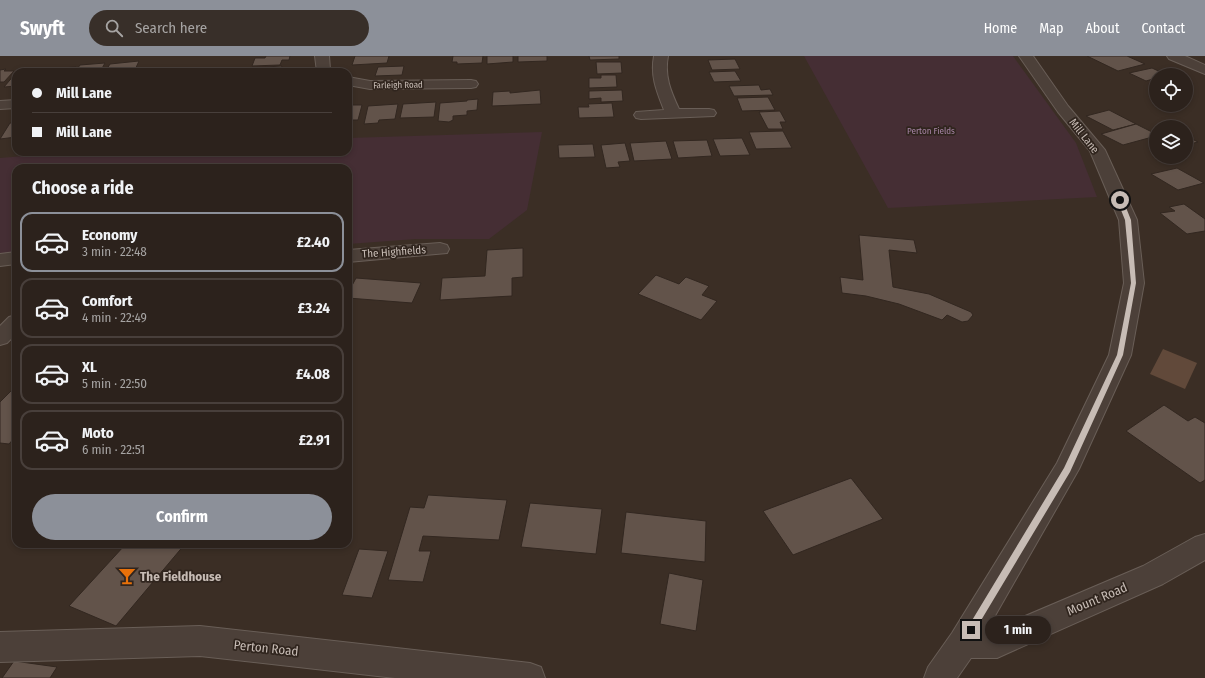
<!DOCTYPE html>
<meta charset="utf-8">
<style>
body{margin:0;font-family:"Fira Sans Condensed",sans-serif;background:#382f29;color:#f1f3f6;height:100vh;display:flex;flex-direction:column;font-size:15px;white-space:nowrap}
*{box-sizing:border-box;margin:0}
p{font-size:13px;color:#a6a4a3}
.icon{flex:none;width:22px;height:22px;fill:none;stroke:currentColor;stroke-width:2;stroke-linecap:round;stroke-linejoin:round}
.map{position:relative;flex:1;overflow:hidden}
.details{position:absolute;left:12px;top:108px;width:340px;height:384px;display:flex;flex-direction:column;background:#2c221c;border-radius:12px;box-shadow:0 2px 6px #0003,0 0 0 1px #483f3b}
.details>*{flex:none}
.guide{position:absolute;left:12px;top:12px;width:340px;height:88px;border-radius:12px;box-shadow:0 2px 6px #0003,0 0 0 1px #483f3b;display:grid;align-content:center;height:88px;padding:0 20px;background:#2c221c}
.buttons{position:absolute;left:1149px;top:12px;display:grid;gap:8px}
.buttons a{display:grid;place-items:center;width:44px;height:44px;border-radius:50%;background:#2c221c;box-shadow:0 2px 6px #0003,0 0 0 1px #483f3b;font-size:20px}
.end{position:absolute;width:18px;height:18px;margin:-9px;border:5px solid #c7bcb5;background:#111;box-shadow:0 0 0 2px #111}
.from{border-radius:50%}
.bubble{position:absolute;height:28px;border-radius:14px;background:#2c221c;box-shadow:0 2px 6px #0003,0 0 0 1px #483f3b;font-size:13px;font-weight:700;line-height:28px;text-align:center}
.guide b{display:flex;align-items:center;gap:14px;height:38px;font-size:15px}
.guide b+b{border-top:1px solid #483f3b}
.guide i{width:10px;height:10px;background:#f1f3f6}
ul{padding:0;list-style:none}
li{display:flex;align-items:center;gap:12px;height:60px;margin:0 8px 6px;padding:0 12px;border:2px solid #483f3b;border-radius:12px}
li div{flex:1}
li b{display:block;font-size:15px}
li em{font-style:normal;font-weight:700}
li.active{border-color:#8c9099}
li>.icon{width:36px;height:36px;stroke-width:1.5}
h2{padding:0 20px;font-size:18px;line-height:48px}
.cta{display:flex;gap:8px;margin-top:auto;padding:8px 20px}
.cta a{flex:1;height:46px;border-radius:24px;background:#8c9099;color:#fff;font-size:16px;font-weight:700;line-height:46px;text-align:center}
header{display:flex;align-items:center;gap:24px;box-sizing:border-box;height:56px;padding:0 20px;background:#8c9099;color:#fff}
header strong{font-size:19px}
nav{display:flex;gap:22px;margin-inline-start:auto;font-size:14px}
.search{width:280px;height:36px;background:#382f29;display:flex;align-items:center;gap:10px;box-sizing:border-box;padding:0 14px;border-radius:22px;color:#a6a4a3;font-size:15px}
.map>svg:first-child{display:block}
.green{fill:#452e34}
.water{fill:#61493a}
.building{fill:#62534a;stroke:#322720}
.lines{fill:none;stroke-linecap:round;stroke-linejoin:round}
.minor-casing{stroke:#695e57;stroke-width:2}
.tertiary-casing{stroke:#695e57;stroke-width:2}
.minor{fill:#4c4039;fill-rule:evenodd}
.tertiary{fill:#4c4039;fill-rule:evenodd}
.route{fill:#c7bcb5}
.labels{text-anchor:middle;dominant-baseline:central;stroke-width:3.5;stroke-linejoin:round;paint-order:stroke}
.far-street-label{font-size:9px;fill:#c7bcb5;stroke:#30251e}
.far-park-label{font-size:9px;fill:#a684a5;stroke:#30251e}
.street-label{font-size:11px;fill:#c7bcb5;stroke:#30251e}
.near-poi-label{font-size:13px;font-weight:bold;fill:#c7bcb5;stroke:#30251e;text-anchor:start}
.near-street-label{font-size:13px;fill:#c7bcb5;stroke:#30251e}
</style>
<header>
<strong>Swyft</strong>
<div class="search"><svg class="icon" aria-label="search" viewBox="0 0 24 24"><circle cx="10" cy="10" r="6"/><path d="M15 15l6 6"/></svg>Search here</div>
<nav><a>Home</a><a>Map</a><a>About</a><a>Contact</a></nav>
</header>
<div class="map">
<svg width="1205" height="622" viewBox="0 0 1205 622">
<rect width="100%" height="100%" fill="#3b2e25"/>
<g class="green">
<path d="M804,0H1013L1076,87L1097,141L888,152Z"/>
<path d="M542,76L527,154L489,183H416L348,188V112H16V206L0,208V102L72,96H348V82Z"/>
</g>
<path class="water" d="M1163,293L1197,307L1185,333L1150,318Z"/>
<g class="building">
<path d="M266,0H290L289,4H282L280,9L252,10L255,2H265Z"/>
<path d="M355,0H389L387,7L352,9Z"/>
<path d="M453,0H483L482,7L457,8V6H452Z"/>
<path d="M487,0H513V6L487,8Z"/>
<path d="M518,0H547V5L518,6Z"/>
<path d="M589,0H619V3L590,4Z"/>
<path d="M1087,0H1127L1145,8L1118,15Z"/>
<path d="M735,3L740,13L712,14L708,4Z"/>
<path d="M139,5L134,16H105L110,8Z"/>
<path d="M596,6H621L622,17L597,18Z"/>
<path d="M105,7L100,16H75L80,9Z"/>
<path d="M282,10L280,16H247L249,12Z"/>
<path d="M404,10L402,19L375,20L378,11Z"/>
<path d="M76,11L72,16H45L47,13Z"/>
<path d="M1152,12L1167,19H1156V24L1153,23L1146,25L1129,17Z"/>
<path d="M6,13L4,15H14L4,26H0V14Z"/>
<path d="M735,15L741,25L714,26L709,16Z"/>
<path d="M15,18L16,30L4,31Z"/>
<path d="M601,19H616L617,31L589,32V22H601Z"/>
<path d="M759,29L761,34L770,33L773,39L734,40L729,30Z"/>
<path d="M540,34L541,48L492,50L493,36L510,35V37Z"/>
<path d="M622,34L623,45L601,46V42L589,43V35Z"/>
<path d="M768,41L775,54L742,55L737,42Z"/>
<path d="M478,43L477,54L467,55V59L453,60V64L449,66L438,65L440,47L467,45V44Z"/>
<path d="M436,46L434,61L400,62L403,48Z"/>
<path d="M612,47L614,61L579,62L578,51H589L588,48Z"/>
<path d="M398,48L395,63L379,64L378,67L364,68L368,50Z"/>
<path d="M348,49H362L358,64H348Z"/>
<path d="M1109,54L1136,68L1113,74L1086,60Z"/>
<path d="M780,55L786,66H780L783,73H768L759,56Z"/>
<path d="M10,67H16V81L0,83Z"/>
<path d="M1136,68L1156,78V80L1123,89L1101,78Z"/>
<path d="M783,75L792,92L756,93L749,76Z"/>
<path d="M1186,80L1198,86L1186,89Z"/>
<path d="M742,82L750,99L720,100L713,83Z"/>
<path d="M707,84L712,100L678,102L673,85Z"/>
<path d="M666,85L672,103L634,105L630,87Z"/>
<path d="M625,87L630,105L618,106L620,111L606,112L601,89Z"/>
<path d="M593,88L595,101L559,102L558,89Z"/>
<path d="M1177,112L1204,127L1178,134L1151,118Z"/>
<path d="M1184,148L1205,163V175L1187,178L1160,157L1175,155L1169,151Z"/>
<path d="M859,179L914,184L917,197L889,194L893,231L929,238L971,256L973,259L968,265L962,266L947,259L942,264L899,248L866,240L842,237L840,221L863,224Z"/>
<path d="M523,192V221L512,222V240L440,244L442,222L485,220L487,194Z"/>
<path d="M656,219L679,228L686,221L709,230L702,239L717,245L701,264L638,238Z"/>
<path d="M356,222L421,227L412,247L348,242V237Z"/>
<path d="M14,332L16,333V380L9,388L0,387V346Z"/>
<path d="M1164,349L1188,365L1195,361L1205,367V424L1200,427L1126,375Z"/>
<path d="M851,422L883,463L793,499L763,455Z"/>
<path d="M428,439L507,444L499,484L423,480L419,495H431L423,526L388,524L410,451L424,452Z"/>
<path d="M530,447L602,453L596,498L521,491Z"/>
<path d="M626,456L706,465L705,506L621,497Z"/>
<path d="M119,488H185L116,570L69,550L124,490Z"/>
<path d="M359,493L388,495L372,542L342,539Z"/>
<path d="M669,517L703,524L696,575L660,568Z"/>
<path d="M14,605L57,611L50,622H2Z"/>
</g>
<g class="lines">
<g class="minor-casing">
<g id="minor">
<path d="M315,0H329L330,13L333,16H317Z"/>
<path d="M654,0H668C664,20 671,36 679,53H709L714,54L716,57L714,60L641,63L636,62L634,59L636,56L664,54C657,36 650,20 654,0Z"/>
<path d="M1167,0H1185L1205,9V18L1169,3Z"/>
<path d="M348,21L370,25L471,24L476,25L478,28L476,31L471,32L370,33L348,29Z"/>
<path d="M16,44V52L0,53V45Z"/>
<path d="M440,187L447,189L449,193L447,197L348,206V194Z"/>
<path d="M16,196V208L0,210V198Z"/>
<path d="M16,259V278L7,287L0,289V270L9,261Z"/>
</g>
</g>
<g class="tertiary-casing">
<g id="tertiary">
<path d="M1019,0H1033L1068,50L1105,94L1137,164L1144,227L1131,299L1079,413L988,572H997L1143,510L1195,481L1205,478V504L1163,528L1008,597L997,602H971L957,622H924L928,611L952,577L1057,407L1109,299L1124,227L1119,164L1090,95L1058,56Z"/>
<path d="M200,570L530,607L541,611L545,622H395L200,600L0,606V576Z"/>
</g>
</g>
<use href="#minor" class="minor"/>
<use href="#tertiary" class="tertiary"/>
</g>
<path class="route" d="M1120,142L1123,144L1131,164L1136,227L1123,299L1070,416L974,576L971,578L968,576L966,574L968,571L1064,412L1117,299L1131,227L1125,164L1117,144Z"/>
<defs>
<g id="bar-bare" transform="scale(1.38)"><path d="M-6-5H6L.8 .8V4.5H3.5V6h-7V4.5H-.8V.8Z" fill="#e8710a" stroke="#30251e" stroke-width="2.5" paint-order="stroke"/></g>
</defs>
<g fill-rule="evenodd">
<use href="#bar-bare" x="127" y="520"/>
</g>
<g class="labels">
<g class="far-street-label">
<text transform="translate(398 29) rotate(-1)">Farleigh Road</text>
</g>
<g class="far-park-label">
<text x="931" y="75">Perton Fields</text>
</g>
<g class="street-label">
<text transform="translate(1084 80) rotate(52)">Mill Lane</text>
<text transform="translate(394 196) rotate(-4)">The Highfields</text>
</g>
<g class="near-poi-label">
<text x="140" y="520">The Fieldhouse</text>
</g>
<g class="near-street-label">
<text transform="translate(1097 543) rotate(-23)">Mount Road</text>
<text transform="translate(266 592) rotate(6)">Perton Road</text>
</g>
</g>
</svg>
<div class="buttons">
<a><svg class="icon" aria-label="locate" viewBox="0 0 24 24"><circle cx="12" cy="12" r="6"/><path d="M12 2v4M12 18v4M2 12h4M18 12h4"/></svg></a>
<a><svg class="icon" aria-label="layers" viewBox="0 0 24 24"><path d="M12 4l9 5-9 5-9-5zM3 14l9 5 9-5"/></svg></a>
</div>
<i class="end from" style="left:1120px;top:144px"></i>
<i class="end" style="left:971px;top:574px"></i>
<div class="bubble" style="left:985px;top:560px;width:66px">1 min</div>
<div class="guide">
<b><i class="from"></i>Mill Lane</b>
<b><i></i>Mill Lane</b>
</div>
<section class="details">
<h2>Choose a ride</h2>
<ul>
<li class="active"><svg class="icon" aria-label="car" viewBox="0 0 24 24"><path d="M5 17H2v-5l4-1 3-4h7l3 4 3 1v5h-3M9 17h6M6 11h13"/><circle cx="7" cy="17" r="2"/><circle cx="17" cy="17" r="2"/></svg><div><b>Economy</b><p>3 min · 22:48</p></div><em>£2.40</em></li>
<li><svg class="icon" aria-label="car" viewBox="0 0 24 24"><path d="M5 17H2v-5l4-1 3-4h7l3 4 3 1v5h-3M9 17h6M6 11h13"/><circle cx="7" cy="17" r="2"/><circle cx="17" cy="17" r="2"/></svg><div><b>Comfort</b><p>4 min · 22:49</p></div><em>£3.24</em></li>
<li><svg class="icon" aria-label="car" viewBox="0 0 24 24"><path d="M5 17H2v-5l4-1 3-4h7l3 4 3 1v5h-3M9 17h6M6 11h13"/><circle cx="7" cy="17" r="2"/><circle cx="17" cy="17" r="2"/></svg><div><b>XL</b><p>5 min · 22:50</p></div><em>£4.08</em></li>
<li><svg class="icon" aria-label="car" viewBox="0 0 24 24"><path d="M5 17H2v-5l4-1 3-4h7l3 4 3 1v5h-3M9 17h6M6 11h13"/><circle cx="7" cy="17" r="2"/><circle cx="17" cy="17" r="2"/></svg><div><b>Moto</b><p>6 min · 22:51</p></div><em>£2.91</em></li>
</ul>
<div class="cta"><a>Confirm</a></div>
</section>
</div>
